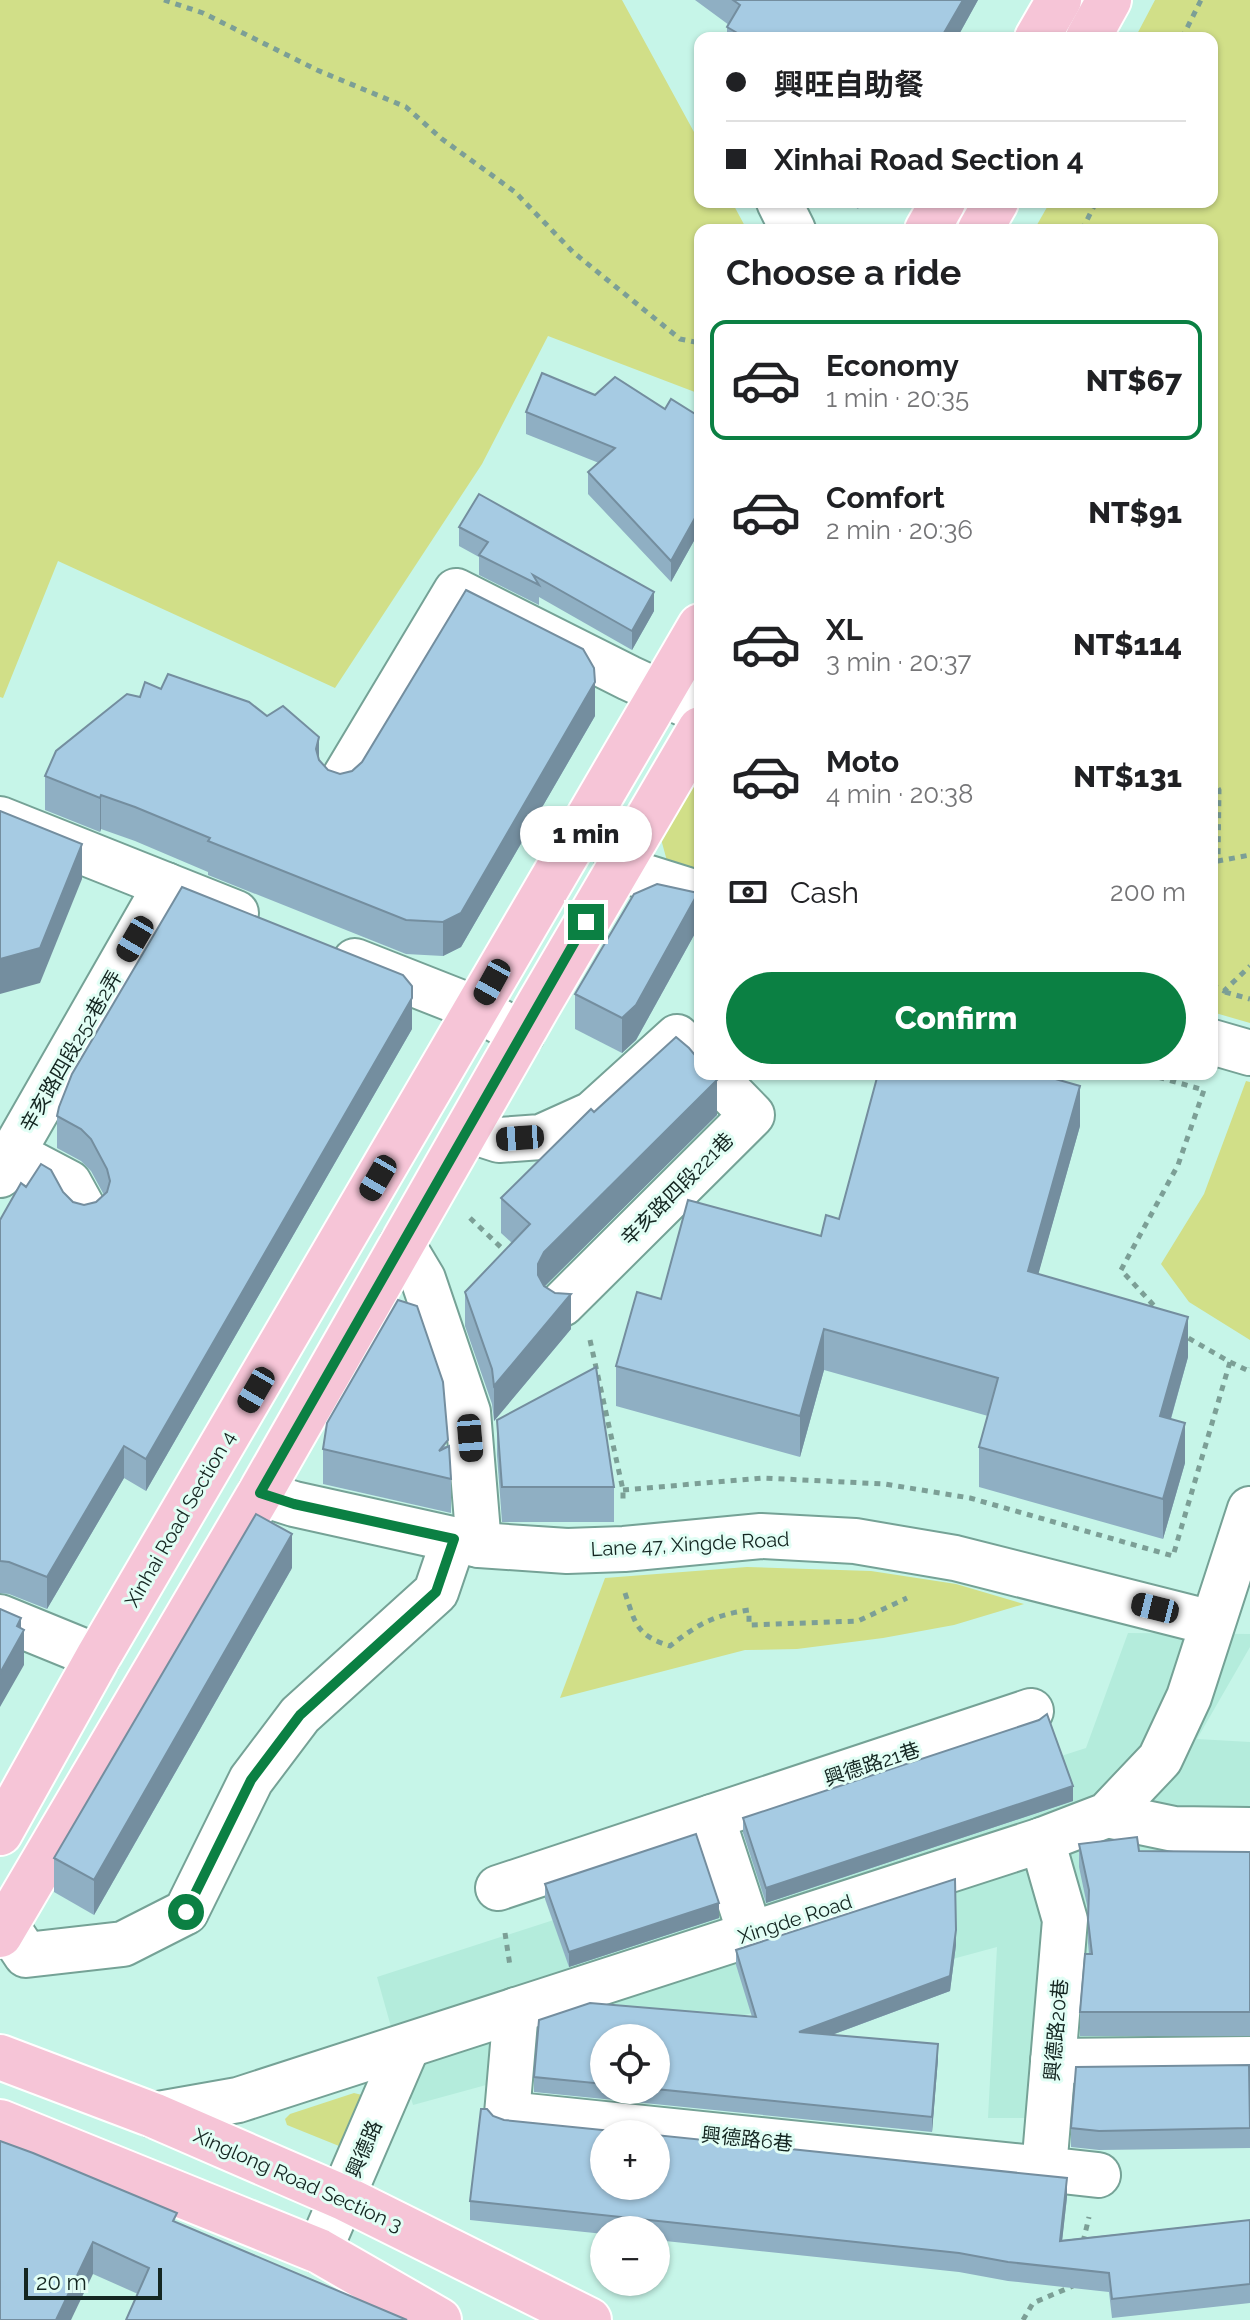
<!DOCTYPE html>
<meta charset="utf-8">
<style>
body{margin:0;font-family:Raleway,"Noto Sans TC",sans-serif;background:#f6f6f6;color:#202124;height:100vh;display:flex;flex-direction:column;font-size:30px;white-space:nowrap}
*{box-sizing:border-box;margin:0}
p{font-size:26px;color:#757577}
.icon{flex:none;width:44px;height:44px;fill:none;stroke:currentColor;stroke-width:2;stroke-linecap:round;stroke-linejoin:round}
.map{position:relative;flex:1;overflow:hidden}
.panel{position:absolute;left:694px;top:224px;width:524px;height:856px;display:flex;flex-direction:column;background:#fff;border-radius:16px;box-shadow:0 2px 6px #0004}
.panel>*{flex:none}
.top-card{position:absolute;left:694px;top:32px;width:524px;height:176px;border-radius:16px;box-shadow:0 2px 6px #0004;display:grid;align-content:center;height:176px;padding:0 32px;background:#fff}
.controls{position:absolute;left:590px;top:2024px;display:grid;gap:16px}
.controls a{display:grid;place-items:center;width:80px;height:80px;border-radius:50%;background:#fff;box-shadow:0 2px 6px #0004;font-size:40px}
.scale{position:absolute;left:24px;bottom:20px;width:138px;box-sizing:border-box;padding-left:8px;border:4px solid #142621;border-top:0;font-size:22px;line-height:28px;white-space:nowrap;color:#142621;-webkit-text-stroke:6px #e2fef5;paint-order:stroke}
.end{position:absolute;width:36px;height:36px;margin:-18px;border:10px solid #0b8043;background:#fff;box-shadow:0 0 0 4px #fff}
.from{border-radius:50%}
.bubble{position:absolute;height:56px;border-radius:28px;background:#fff;box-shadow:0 2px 6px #0004;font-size:26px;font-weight:800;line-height:56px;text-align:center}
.car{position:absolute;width:24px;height:48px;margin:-24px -12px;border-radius:10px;box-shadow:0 0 6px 2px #0007;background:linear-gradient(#222 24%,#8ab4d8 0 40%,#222 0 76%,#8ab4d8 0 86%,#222 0)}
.top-card b{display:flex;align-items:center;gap:28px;height:76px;font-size:30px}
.top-card b+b{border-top:2px solid #e0e0e0}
.top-card i{width:20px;height:20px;background:#202124}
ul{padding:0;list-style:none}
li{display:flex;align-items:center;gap:24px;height:120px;margin:0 16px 12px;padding:0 16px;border:4px solid transparent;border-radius:16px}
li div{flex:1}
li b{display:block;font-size:30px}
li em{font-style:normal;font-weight:800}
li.active{border-color:#0b8043}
li>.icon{width:72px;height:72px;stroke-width:1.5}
h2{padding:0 32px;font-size:36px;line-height:96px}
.pay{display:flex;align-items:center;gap:20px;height:88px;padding:0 32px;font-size:30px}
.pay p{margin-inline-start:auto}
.button{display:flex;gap:16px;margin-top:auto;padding:16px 32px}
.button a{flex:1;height:92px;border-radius:48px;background:#0b8043;color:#fff;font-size:32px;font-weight:800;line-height:92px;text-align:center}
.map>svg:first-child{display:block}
.built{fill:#b4ecdc}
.green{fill:#d1df88}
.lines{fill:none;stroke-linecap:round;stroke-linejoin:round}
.minor-casing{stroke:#75a296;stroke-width:48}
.major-casing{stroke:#fff;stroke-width:48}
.path{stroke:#7c9f96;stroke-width:5;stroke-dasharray:6 6;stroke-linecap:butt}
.minor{stroke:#fff;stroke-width:44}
.major{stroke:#f6c5d7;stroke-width:44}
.wall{fill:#8fafc3;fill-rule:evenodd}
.shaded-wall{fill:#748e9f}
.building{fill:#a6cbe3;stroke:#748e9f;stroke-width:2}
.route{stroke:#0b8043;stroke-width:10}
.labels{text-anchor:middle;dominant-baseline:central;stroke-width:6;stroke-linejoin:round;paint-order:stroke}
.street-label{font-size:20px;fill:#142621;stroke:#e2fef5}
</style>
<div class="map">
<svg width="1250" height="2320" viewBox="0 0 1250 2320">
<rect width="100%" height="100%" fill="#c6f5e8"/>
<path class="built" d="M1128,1633L1250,1634V1647L1197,1739L1250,1742V1898L1121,1897L1125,2118H988L997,1947L656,2039L604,2038V2053L413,2105L377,1977L1086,1748Z"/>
<g class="green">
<path d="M0,0H622L700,143V202H732L747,230H700V394L548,336L482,464L335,688L58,561L3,698L0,697Z"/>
<path d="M1155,0H1250V1023L1212,1012V230H1034L1050,202H1212V38H1135Z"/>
<path d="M700,776V870L667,861L661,839Z"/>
<path d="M1246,1081L1250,1082V1340L1189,1302L1161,1264L1204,1194Z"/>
<path d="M747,1567L871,1571L956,1584L1024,1604L954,1625L883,1638L797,1649L745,1650L560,1698L605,1578Z"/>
<path d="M354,2093L362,2095L364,2102L344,2144L339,2146L287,2125L285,2119L290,2114Z"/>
</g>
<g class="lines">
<g class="minor-casing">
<g id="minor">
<path d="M779,202L793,230"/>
<path d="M341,783L456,591L629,678L700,711"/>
<path d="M0,819L236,913"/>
<path d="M617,868L700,894"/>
<path d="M355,961L477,1009L522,1034"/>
<path d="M1212,1042L1250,1053"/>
<path d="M468,1130L499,1140L541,1137L592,1114L677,1037L700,1061"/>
<path d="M12,1153L69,1183L85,1212"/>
<path d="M0,1175L166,885"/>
<path d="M402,1244L423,1279L468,1412L479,1545"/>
<path d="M562,1304L752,1115L712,1074"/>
<path d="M260,1493L294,1504L479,1545L567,1551L624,1549L761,1536L855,1541L955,1558L1212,1623"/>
<path d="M0,1617L98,1657"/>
<path d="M1107,1815L1174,1829L1250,1830"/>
<path d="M712,1817L750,1933"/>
<path d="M1042,1840L1065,1920L1044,2169L1098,2175"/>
<path d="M498,1888L1031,1711"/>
<path d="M6,1925L26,1955L123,1944L186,1912L251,1780L300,1715L436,1592L454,1539"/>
<path d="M516,2010L507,2114L1044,2169"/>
<path d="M1053,2061L1249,2059"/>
<path d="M153,2115L238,2100L1042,1840L1107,1815L1160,1759L1189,1697L1250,1509"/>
<path d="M319,2251L407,2047"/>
</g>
</g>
<g class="major-casing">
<g id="major">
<path d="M1037,38L1059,0"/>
<path d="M1088,38L1109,0"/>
<path d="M927,230L943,202"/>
<path d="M980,230L996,202"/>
<path d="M0,1833L98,1657L700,626"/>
<path d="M0,1935L260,1493L539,1004L700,729"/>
<path d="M0,2057L153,2115L344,2198L589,2320"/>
<path d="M0,2122L319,2251L439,2320"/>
</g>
</g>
<g class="path">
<path d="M164,0L203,13L317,70L406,107L442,139L515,192L573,252L680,339L700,343"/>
<path d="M1182,38L1201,0"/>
<path d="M1082,230L1096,202"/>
<path d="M1212,778L1219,790L1218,861L1250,855"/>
<path d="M1212,985L1224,991L1250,966"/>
<path d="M1225,992L1250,999"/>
<path d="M1147,1074L1204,1090L1178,1165L1121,1270L1158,1310"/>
<path d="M470,1218L507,1253"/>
<path d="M590,1340L623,1490V1503"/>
<path d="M1230,1362L1249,1371L1250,1368"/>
<path d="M623,1490L763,1478L885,1484L970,1498L1173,1556L1230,1362L1185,1336"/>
<path d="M625,1593C636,1625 636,1635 670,1646C698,1624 714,1615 749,1610V1625L858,1621L907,1598"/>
<path d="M505,1933L510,1966"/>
<path d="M1083,2242L1089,2217"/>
<path d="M1023,2320L1033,2303L1073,2286"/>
</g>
<use href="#minor" class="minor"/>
<use href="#major" class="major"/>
</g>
<g class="wall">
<path d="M695,0H978L957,38H727V27L729,25Z"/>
<path d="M849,202H862L858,209Z"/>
<path d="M595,395L700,417V530L671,582L588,494V472L599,463L526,434V412Z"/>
<path d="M459,527L654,611L632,650L539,597V605L479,575V557L459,546Z"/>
<path d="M595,716L461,947L443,956L406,954L208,875V872L135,841L101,829L100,832L45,810V776L319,761L328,770L340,774Z"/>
<path d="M698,928L636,1040L622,1053L575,1029V994Z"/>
<path d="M412,1029L146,1491L124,1478L47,1609L9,1594L0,1593V1220L26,1187L63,1192L73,1202L84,1205L96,1202L104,1195L91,1171L81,1161L57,1148V1116Z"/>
<path d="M594,1112L717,1115L544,1287L571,1329L494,1421L492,1404L465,1326V1292L512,1243L501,1233V1198Z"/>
<path d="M1080,1126L1038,1274L1188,1357L1171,1419L1185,1463L1163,1539L979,1487V1447L988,1416L824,1370L800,1457L616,1406V1366L661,1299L821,1236L839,1219Z"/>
<path d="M497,1420L614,1487V1522H502L497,1455Z"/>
<path d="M448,1446L451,1479V1513L323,1484V1449Z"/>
<path d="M292,1568L94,1915L54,1892V1858Z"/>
<path d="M1073,1801L766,1903L743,1833V1818Z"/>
<path d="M1079,1844L1139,1851L1250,1852V2036H1080V2012L1089,1954L1088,1943V1910L1079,1867Z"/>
<path d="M955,1879L956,1945L950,1991L832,2035L938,2044V2059L932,2132L534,2092V2077L539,2020L590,2003L752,2017L736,1965V1950ZM604,2038H656V2090H604Z"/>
<path d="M545,1884L719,1918L569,1967L545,1899Z"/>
<path d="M1250,2065V2148L1099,2150L1071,2147V2128Z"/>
<path d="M493,2116L504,2120L1067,2197L1062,2240L1250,2220V2303L1112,2318L1109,2292L1008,2281L959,2272L656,2240V2230H604V2234L470,2220V2201Z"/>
<path d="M0,2141L177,2213L138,2294L93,2274Z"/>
</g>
<g class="shaded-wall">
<path d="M963,0H978L957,38H941Z"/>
<path d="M700,509V530L671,582V561Z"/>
<path d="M654,592V611L632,650V631Z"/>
<path d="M595,682V716L461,947L443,956V922Z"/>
<path d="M319,737V771L316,749Z"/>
<path d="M101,795V829L100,832V798Z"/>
<path d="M82,844V879L40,983L0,994V959Z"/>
<path d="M698,893V928L636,1040L622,1053V1018Z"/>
<path d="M412,998V1029L146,1491V1459Z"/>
<path d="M717,1080V1115L544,1287L538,1298V1264L544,1252Z"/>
<path d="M1080,1086V1126L1028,1311V1271Z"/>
<path d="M571,1294V1329L494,1421V1386Z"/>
<path d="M1188,1317V1357L1160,1457V1416Z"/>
<path d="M824,1329V1370L800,1457V1416Z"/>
<path d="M1185,1423V1463L1163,1539V1499Z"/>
<path d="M124,1446V1478L47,1609V1577Z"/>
<path d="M292,1534V1568L94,1915V1880Z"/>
<path d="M21,1618V1634L24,1630V1665L0,1707V1673L17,1626Z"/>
<path d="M1073,1786V1801L766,1903V1888Z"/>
<path d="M719,1903V1918L569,1967V1952Z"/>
<path d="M956,1930V1945L950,1991L799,2047V2032Z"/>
<path d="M938,2044V2059L932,2132V2117Z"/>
<path d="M1067,2178V2197L1060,2260V2241Z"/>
<path d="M93,2242V2274L71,2320H56Z"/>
</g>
<g class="building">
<path d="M733,0H963L941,38H746L727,27L740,5Z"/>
<path d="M542,373L595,395L615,377L665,409L671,399L700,417V509L671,561L588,472L615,448L526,412Z"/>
<path d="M479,494L654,592L632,631L533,575L539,585L479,555L488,542L459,527Z"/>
<path d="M466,590L583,649L594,668L595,682L461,913L443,922L406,920L208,841L210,838L135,807L101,795L100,798L45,776L56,751L127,694L140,697L145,682L161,689L168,674L249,702L267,716L283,706L319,737L316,749L319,760L328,770L340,774L352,771L362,762Z"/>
<path d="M0,811L82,844L40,948L0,959Z"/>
<path d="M657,884L698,893L636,1005L622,1018L575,994L634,894Z"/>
<path d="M182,887L403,975L412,986V998L146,1459L124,1446L47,1577L9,1562L0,1561V1220L21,1183L26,1187L41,1164L51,1170L63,1192L73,1202L84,1205L96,1202L107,1192L110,1181L107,1169L91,1139L81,1129L57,1116L59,1107L72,1074Z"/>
<path d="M676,1037L689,1048L700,1061V1074H712L717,1080L544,1252L538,1264V1275L544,1286L555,1293L571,1294L494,1386L492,1369L465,1292L530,1224L501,1198L591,1109L594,1112Z"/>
<path d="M878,1074H1038L1080,1086L1028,1271L1188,1317L1160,1416L1185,1423L1163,1499L979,1447L998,1378L824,1329L800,1416L616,1366L637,1292L661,1299L688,1200L821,1236L826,1215L839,1219Z"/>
<path d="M398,1300L417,1306L443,1382L448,1440L439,1451L449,1446L451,1479L323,1449L327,1423Z"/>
<path d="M596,1367L614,1487H502L497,1420Z"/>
<path d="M256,1514L292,1534L94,1880L54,1858Z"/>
<path d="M0,1609L21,1618L17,1626L24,1630L0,1673Z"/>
<path d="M1047,1714L1073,1786L766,1888L743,1818L1039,1720Z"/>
<path d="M696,1834L719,1903L569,1952L545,1884Z"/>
<path d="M1137,1837L1139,1851L1250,1852V2012H1080L1085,1954H1092L1088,1920L1089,1890L1079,1844Z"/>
<path d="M955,1879L956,1930L950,1976L799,2032L938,2044L932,2117L656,2089V2038H604V2084L534,2077L539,2020L590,2003L756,2017L736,1950Z"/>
<path d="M1249,2065L1250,2128L1099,2131L1071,2128L1076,2067Z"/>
<path d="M481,2109H487L493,2116L504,2120L642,2134H604V2186H656V2135L1067,2178L1060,2241L1250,2220V2284L1112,2299L1109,2273L1008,2262L959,2253L470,2201Z"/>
<path d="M0,2141L33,2153L177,2213L173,2221L407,2320H126L149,2268L93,2242L56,2320H0Z"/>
</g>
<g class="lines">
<path class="route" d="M186,1912L251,1780L300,1715L436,1592L454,1539L294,1504L260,1493L586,922"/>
</g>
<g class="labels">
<g class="street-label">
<text transform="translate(71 1051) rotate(-60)">辛亥路四段252巷2弄</text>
<text transform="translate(677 1189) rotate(-45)">辛亥路四段221巷</text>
<text transform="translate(180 1519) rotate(-60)">Xinhai Road Section 4</text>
<text transform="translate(690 1544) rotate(-3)">Lane 47, Xingde Road</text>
<text transform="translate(872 1764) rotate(-18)">興德路21巷</text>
<text transform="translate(795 1919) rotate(-18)">Xingde Road</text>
<text transform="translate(1056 2030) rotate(-85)">興德路20巷</text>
<text transform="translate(747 2139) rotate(6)">興德路6巷</text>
<text transform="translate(364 2149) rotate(-67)">興德路</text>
<text transform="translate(298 2180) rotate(24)">Xinglong Road Section 3</text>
</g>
</g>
</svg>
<div class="controls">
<a><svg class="icon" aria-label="locate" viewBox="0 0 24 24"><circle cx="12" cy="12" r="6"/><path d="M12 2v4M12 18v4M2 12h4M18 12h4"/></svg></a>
<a>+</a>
<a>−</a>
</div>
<div class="scale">20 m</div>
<i class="end from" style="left:186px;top:1912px"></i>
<i class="end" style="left:586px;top:922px"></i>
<div class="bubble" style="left:520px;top:806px;width:132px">1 min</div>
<i class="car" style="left:135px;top:939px;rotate:210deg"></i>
<i class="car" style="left:492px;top:982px;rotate:209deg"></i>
<i class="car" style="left:520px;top:1138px;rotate:266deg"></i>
<i class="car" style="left:378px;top:1178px;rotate:210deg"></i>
<i class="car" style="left:256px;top:1390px;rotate:210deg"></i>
<i class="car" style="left:470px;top:1438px;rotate:175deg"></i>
<i class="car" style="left:1155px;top:1608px;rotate:284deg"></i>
<div class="top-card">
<b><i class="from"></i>興旺自助餐</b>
<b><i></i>Xinhai Road Section 4</b>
</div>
<section class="panel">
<h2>Choose a ride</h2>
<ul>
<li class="active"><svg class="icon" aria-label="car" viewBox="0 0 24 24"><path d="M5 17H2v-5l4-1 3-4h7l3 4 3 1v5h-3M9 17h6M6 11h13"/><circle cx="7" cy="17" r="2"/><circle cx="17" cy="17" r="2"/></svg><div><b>Economy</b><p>1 min · 20:35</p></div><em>NT$67</em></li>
<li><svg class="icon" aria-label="car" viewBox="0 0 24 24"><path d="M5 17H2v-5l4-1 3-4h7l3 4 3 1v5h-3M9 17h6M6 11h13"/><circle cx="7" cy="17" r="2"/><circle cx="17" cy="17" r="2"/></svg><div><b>Comfort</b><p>2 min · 20:36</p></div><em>NT$91</em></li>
<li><svg class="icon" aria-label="car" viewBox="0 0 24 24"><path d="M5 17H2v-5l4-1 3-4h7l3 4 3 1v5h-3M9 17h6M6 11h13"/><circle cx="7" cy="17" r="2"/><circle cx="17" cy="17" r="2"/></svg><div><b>XL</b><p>3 min · 20:37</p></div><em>NT$114</em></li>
<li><svg class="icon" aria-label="car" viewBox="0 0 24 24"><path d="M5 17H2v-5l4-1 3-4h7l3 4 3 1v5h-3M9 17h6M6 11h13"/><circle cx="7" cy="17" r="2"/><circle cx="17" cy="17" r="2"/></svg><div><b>Moto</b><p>4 min · 20:38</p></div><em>NT$131</em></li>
</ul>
<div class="pay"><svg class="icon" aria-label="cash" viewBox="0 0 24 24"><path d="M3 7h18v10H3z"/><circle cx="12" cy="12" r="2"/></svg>Cash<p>200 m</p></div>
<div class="button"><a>Confirm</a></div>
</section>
</div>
